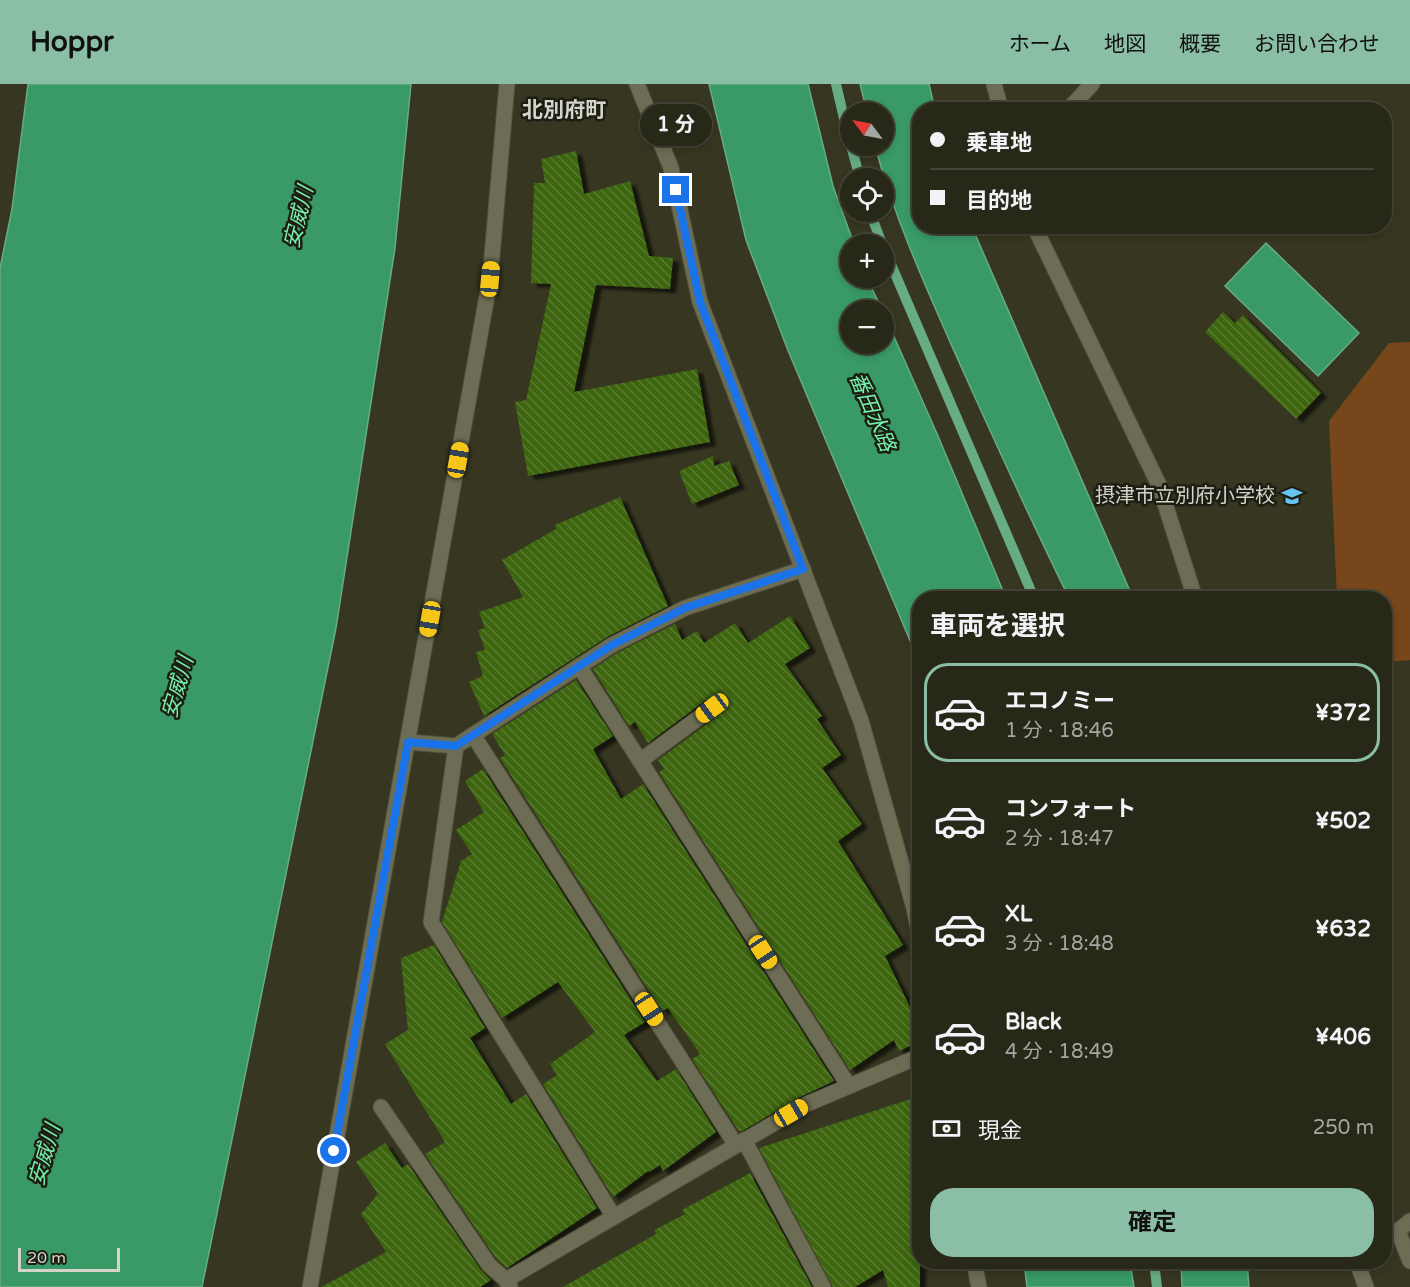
<!DOCTYPE html>
<html lang="ja">
<meta charset="utf-8">
<style>
body{margin:0;font-family:"Varela Round","Noto Sans JP",sans-serif;background:#303022;color:#f1f3f6;height:100vh;display:flex;flex-direction:column;font-size:22px;white-space:nowrap}
*{box-sizing:border-box;margin:0}
p{font-size:20px;color:#a5a6a2}
.icon{flex:none;width:33px;height:33px;fill:none;stroke:currentColor;stroke-width:2;stroke-linecap:round;stroke-linejoin:round}
.map{position:relative;flex:1;overflow:hidden}
.sheet{position:absolute;left:912px;top:507px;width:480px;height:678px;display:flex;flex-direction:column;background:#282819;border-radius:24px;box-shadow:0 3px 9px #0003,0 0 0 2px #444438}
.sheet>*{flex:none}
.hud{position:absolute;left:912px;top:18px;width:480px;height:132px;border-radius:24px;box-shadow:0 3px 9px #0003,0 0 0 2px #444438;display:grid;align-content:center;height:132px;padding:0 18px;background:#282819}
.needle{width:39px;rotate:302deg}
.fabs{position:absolute;left:840px;top:18px;display:grid;gap:12px}
.fabs a{display:grid;place-items:center;width:54px;height:54px;border-radius:50%;background:#282819;box-shadow:0 3px 9px #0003,0 0 0 2px #444438;font-size:30px}
.scale{position:absolute;left:18px;bottom:15px;width:102px;box-sizing:border-box;padding-left:6px;border:3px solid #d4d5c8;border-top:0;font-size:16px;line-height:21px;white-space:nowrap;color:#d4d5c8;-webkit-text-stroke:4px #1d1d14;paint-order:stroke}
.end{position:absolute;width:27px;height:27px;margin:-14px;border:8px solid #1a73e8;background:#fff;box-shadow:0 0 0 3px #fff}
.from{border-radius:50%}
.bubble{position:absolute;height:42px;border-radius:21px;background:#282819;box-shadow:0 3px 9px #0003,0 0 0 2px #444438;font-size:20px;font-weight:700;line-height:42px;text-align:center}
.car{position:absolute;width:18px;height:36px;margin:-18px -9px;border-radius:8px;box-shadow:0 0 4px 2px #0007;background:linear-gradient(#f5c518 24%,#345 0 40%,#f5c518 0 76%,#345 0 86%,#f5c518 0)}
.hud b{display:flex;align-items:center;gap:21px;height:57px;font-size:22px}
.hud b+b{border-top:2px solid #444438}
.hud i{width:15px;height:15px;background:#f1f3f6}
ul{padding:0;list-style:none}
li{display:flex;align-items:center;gap:18px;height:99px;margin:0 12px 9px;padding:0 6px;border:3px solid transparent;border-radius:24px}
li div{flex:1}
li b{display:block;font-size:22px}
li em{font-style:normal;font-weight:700}
li.on{border-color:#8abfa5}
li>.icon{width:54px;height:54px;stroke-width:1.5}
h2{padding:0 18px;font-size:27px;line-height:72px}
.pay{display:flex;align-items:center;gap:15px;height:66px;padding:0 18px;font-size:22px}
.pay p{margin-inline-start:auto}
.cta{display:flex;gap:12px;margin-top:auto;padding:12px 18px}
.cta a{flex:1;height:69px;border-radius:24px;background:#8abfa5;color:#111;font-size:24px;font-weight:700;line-height:69px;text-align:center}
header{display:flex;align-items:center;gap:36px;box-sizing:border-box;height:84px;padding:0 30px;background:#8abfa5;color:#111}
header strong{font-size:28px}
nav{display:flex;gap:33px;margin-inline-start:auto;font-size:21px}
.map>svg:first-child{display:block}
.pitch{fill:#77461a}
.water{fill:#399a67;stroke:#68ac84;stroke-width:1.5}
.lines{fill:none;stroke-linecap:round;stroke-linejoin:round}
.stream{stroke:#68ac84;stroke-width:10}
.building{fill:url(#building-back-hatch);filter:url(#shadow)}
.minor-casing{stroke:#51513e;stroke-width:17}
.minor{stroke:#6d6d56;stroke-width:15}
.route{stroke:#1a73e8;stroke-width:8}
.labels{text-anchor:middle;dominant-baseline:central;stroke-width:5;stroke-linejoin:round;paint-order:stroke}
.poi-label{font-size:20px;fill:#d4d5c8;stroke:#1d1d14;text-anchor:end}
.neighbourhood-label{font-size:21px;font-weight:bold;fill:#d4d5c8;stroke:#1d1d14}
.water-label{font-size:21px;font-style:italic;fill:#74f1ab;stroke:#1d1d14}
</style>
<header>
<strong>Hoppr</strong>
<nav><a>ホーム</a><a>地図</a><a>概要</a><a>お問い合わせ</a></nav>
</header>
<div class="map">
<svg width="1410" height="1203" viewBox="0 0 1410 1203">
<defs>
<pattern id="building-back-hatch" width="6" height="6" patternUnits="userSpaceOnUse" patternTransform="scale(1.5)"><rect width="6" height="6" fill="#3d6510"/><path d="M-1 5l2 2M0 0l6 6M5-1l2 2" fill="none" stroke="#587a31"/></pattern>
<filter id="shadow"><feDropShadow dx="6" dy="4" stdDeviation="1.5" flood-color="#0009"/></filter>
</defs>
<rect width="100%" height="100%" fill="#363621"/>
<path class="pitch" d="M1410,258V576L1385,578L1384,514H1337L1329,337L1389,259Z"/>
<g class="water">
<path d="M28,0H411L395,164L336,544L202,1203H0V184L12,125Z"/>
<path d="M709,0H808L833,102L854,160H850V194H867L882,226H850V260H884V230L938,352L1006,514H920L919,578L787,264L746,156Z"/>
<path d="M860,0H929L935,25L920,26V142L972,143L1133,514H1069C1031,437 995,358 959,278C928,208 895,136 875,62H884V28H867Z"/>
<path d="M1266,159L1359,249L1318,292L1225,202Z"/>
<path d="M1024,1178H1130L1134,1203H1027Z"/>
<path d="M1181,1178H1247L1249,1203H1182Z"/>
</g>
<g class="lines">
<g class="stream">
<path d="M836,0L850,60"/>
<path d="M851,62L860,94"/>
<path d="M870,128L882,160"/>
<path d="M884,164L1034,514"/>
<path d="M1154,1178L1157,1203"/>
</g>
</g>
<g class="building">
<path d="M576,67L584,110L630,97L649,172L673,174L670,205L596,201L574,308L697,285L710,358L528,392L515,318L526,316L551,200L531,199L534,99H545L541,75Z"/>
<path d="M1223,228L1235,239L1243,231L1321,309L1296,335L1205,248Z"/>
<path d="M713,372L714,382L729,377L739,401L692,420L679,387Z"/>
<path d="M620,413L668,522L607,553L484,632L469,598L483,592L476,568L485,566L478,546L485,544L479,528L523,513L502,476L556,445L555,441Z"/>
<path d="M790,532L810,564L785,580L822,632L817,635L841,671L822,684L862,740L838,757L903,861L885,872L920,944V957L899,967L894,956L850,986L659,688L664,685L658,676L718,632L721,627L720,619L715,615L706,616L648,659L635,638L629,642L593,585L617,569L675,540L682,556L697,547L704,559L735,539L748,559Z"/>
<path d="M576,596L613,652L593,665L621,715L643,700L834,997L802,1012L742,1047H739L692,975L700,970L668,924L662,927L500,674L505,671L492,650Z"/>
<path d="M483,685L645,938L624,951L657,997L676,985L716,1048L663,1087L660,1081L649,1088L648,1087L613,1113L543,1000L557,991L550,980L595,948L558,898L502,934L442,838L461,777L472,770L456,746L484,728L465,697Z"/>
<path d="M434,861L485,944L470,954L511,1020L526,1010L597,1124L507,1184L496,1174L425,1070L445,1058L385,960L408,946L401,874Z"/>
<path d="M920,1012V1203H888L883,1186L855,1203H833L759,1064Z"/>
<path d="M385,1059L402,1084L408,1080L481,1186L491,1196L480,1203H321L386,1168L361,1130L378,1110L356,1078Z"/>
<path d="M750,1089L812,1203H563L656,1150L654,1146L685,1130L682,1126Z"/>
</g>
<g class="lines">
<g class="minor-casing">
<g id="minor">
<path d="M637,0L671,84L700,218L861,637L914,824L920,854"/>
<path d="M994,0L1001,26"/>
<path d="M1068,26L1092,0"/>
<path d="M1034,142L1159,401L1195,514"/>
<path d="M579,582L849,1002"/>
<path d="M473,651L736,1061"/>
<path d="M408,658L456,662L612,561L685,524L803,485"/>
<path d="M456,662L431,838L614,1133"/>
<path d="M640,677L712,624"/>
<path d="M381,1023L489,1181L506,1196L510,1203"/>
<path d="M744,1056L823,1203"/>
<path d="M1410,1137L1398,1147L1410,1177"/>
<path d="M974,1178L979,1203"/>
<path d="M1357,1178L1366,1203"/>
<path d="M506,1196L807,1020L920,972"/>
<path d="M310,1203L490,195L507,0"/>
</g>
</g>
<use href="#minor" class="minor"/>
</g>
<g class="lines">
<path class="route" d="M334,1067L408,658L456,662L612,561L685,524L803,485L700,218L676,106"/>
</g>
<defs>
<g id="school-bare" transform="scale(1.62)"><path d="M0-5L7-2L0 1L-7-2ZM-4 1L0 2.5L4 1V4Q0 6-4 4Z" fill="#67c4ef" stroke="#1d1d14" stroke-width="2.5" paint-order="stroke"/></g>
</defs>
<g fill-rule="evenodd">
<use href="#school-bare" x="1292" y="412"/>
</g>
<g class="labels">
<g class="poi-label">
<text x="1275" y="412">摂津市立別府小学校</text>
</g>
<g class="neighbourhood-label">
<text x="564" y="26">北別府町</text>
</g>
<g class="water-label">
<text transform="translate(299 133) rotate(-76)">安威川</text>
<text transform="translate(872 328) rotate(67)">番田水路</text>
<text transform="translate(178 603) rotate(-74)">安威川</text>
<text transform="translate(45 1071) rotate(-74)">安威川</text>
</g>
</g>
</svg>
<div class="fabs">
<a><svg class="needle" viewBox="-14 -14 28 28"><path d="M0-13l5 13h-10z" fill="#e53935"/><path d="M0 13l5-13h-10z" fill="#a5a6a2"/></svg></a>
<a><svg class="icon" aria-label="locate" viewBox="0 0 24 24"><circle cx="12" cy="12" r="6"/><path d="M12 2v4M12 18v4M2 12h4M18 12h4"/></svg></a>
<a>+</a>
<a>−</a>
</div>
<div class="scale">20 m</div>
<i class="end from" style="left:334px;top:1067px"></i>
<i class="end" style="left:676px;top:106px"></i>
<div class="bubble" style="left:640px;top:20px;width:72px">1 分</div>
<i class="car" style="left:490px;top:195px;rotate:5deg"></i>
<i class="car" style="left:458px;top:376px;rotate:10deg"></i>
<i class="car" style="left:430px;top:535px;rotate:190deg"></i>
<i class="car" style="left:712px;top:624px;rotate:233deg"></i>
<i class="car" style="left:763px;top:868px;rotate:147deg"></i>
<i class="car" style="left:649px;top:925px;rotate:147deg"></i>
<i class="car" style="left:791px;top:1029px;rotate:60deg"></i>
<div class="hud">
<b><i class="from"></i>乗車地</b>
<b><i></i>目的地</b>
</div>
<section class="sheet">
<h2>車両を選択</h2>
<ul>
<li class="on"><svg class="icon" aria-label="car" viewBox="0 0 24 24"><path d="M5 17H2v-5l4-1 3-4h7l3 4 3 1v5h-3M9 17h6M6 11h13"/><circle cx="7" cy="17" r="2"/><circle cx="17" cy="17" r="2"/></svg><div><b>エコノミー</b><p>1 分 · 18:46</p></div><em>¥372</em></li>
<li><svg class="icon" aria-label="car" viewBox="0 0 24 24"><path d="M5 17H2v-5l4-1 3-4h7l3 4 3 1v5h-3M9 17h6M6 11h13"/><circle cx="7" cy="17" r="2"/><circle cx="17" cy="17" r="2"/></svg><div><b>コンフォート</b><p>2 分 · 18:47</p></div><em>¥502</em></li>
<li><svg class="icon" aria-label="car" viewBox="0 0 24 24"><path d="M5 17H2v-5l4-1 3-4h7l3 4 3 1v5h-3M9 17h6M6 11h13"/><circle cx="7" cy="17" r="2"/><circle cx="17" cy="17" r="2"/></svg><div><b>XL</b><p>3 分 · 18:48</p></div><em>¥632</em></li>
<li><svg class="icon" aria-label="car" viewBox="0 0 24 24"><path d="M5 17H2v-5l4-1 3-4h7l3 4 3 1v5h-3M9 17h6M6 11h13"/><circle cx="7" cy="17" r="2"/><circle cx="17" cy="17" r="2"/></svg><div><b>Black</b><p>4 分 · 18:49</p></div><em>¥406</em></li>
</ul>
<div class="pay"><svg class="icon" aria-label="cash" viewBox="0 0 24 24"><path d="M3 7h18v10H3z"/><circle cx="12" cy="12" r="2"/></svg>現金<p>250 m</p></div>
<div class="cta"><a>確定</a></div>
</section>
</div>
